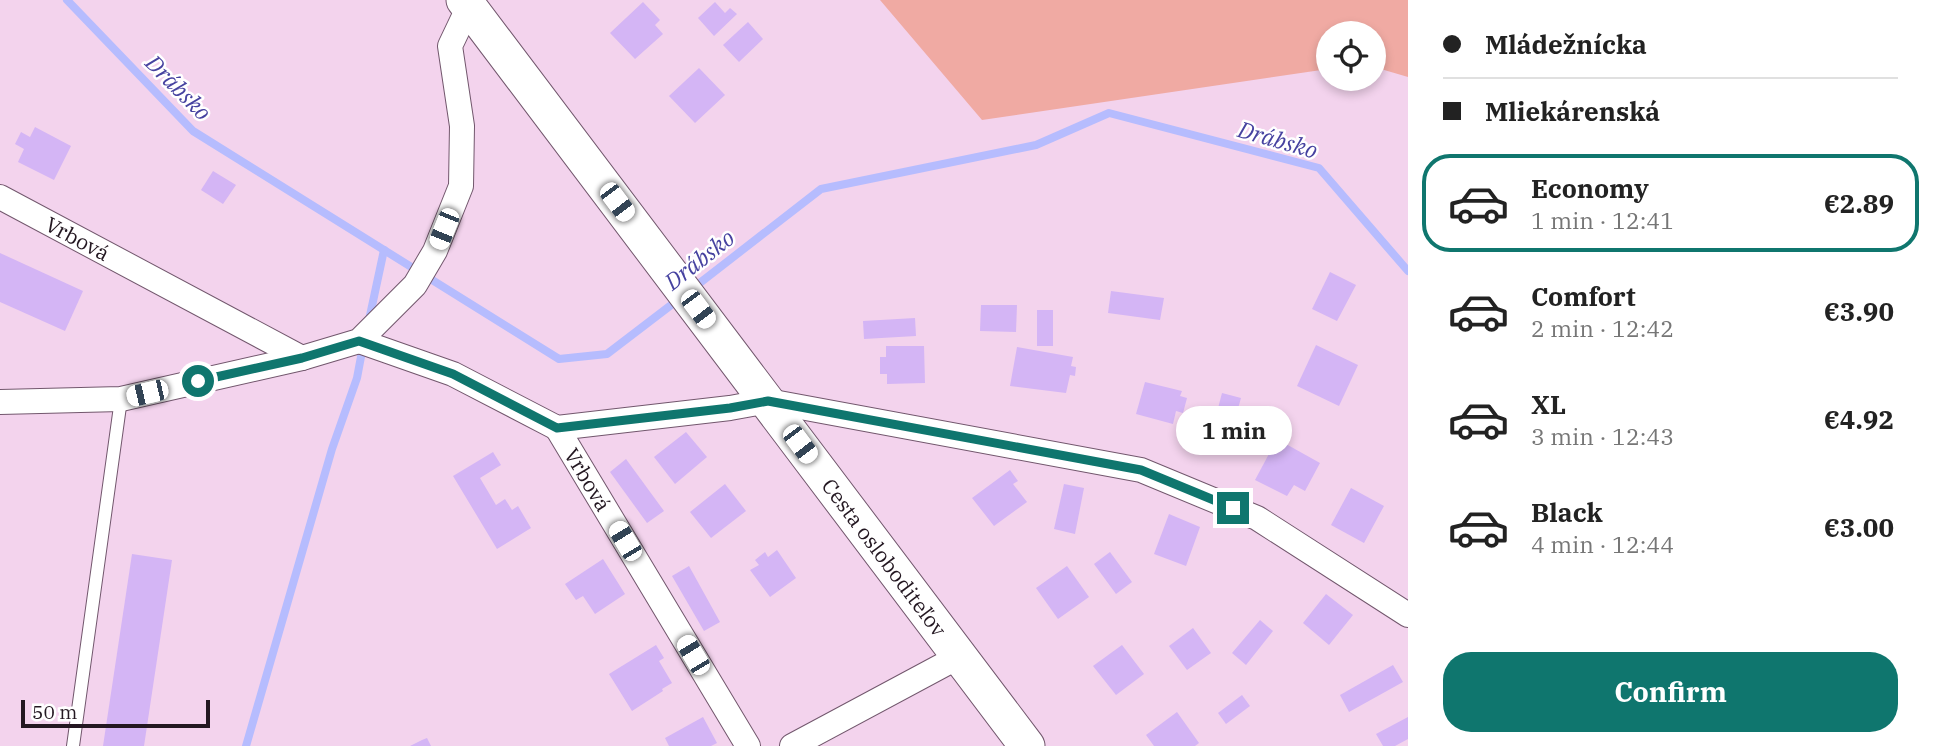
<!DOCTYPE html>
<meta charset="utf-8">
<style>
body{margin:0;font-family:"IBM Plex Serif",serif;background:#f2f2f2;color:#222;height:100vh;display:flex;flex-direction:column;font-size:26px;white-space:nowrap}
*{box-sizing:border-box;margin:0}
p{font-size:23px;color:#767676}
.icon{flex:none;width:38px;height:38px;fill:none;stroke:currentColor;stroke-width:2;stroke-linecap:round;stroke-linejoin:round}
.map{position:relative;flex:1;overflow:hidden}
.panel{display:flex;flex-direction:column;background:#fff;width:525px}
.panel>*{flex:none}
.hud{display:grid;align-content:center;height:154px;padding:0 35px;background:#fff}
.controls{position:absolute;left:1316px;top:21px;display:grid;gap:14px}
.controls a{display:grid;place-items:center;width:70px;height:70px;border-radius:50%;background:#fff;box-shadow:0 4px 10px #0003;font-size:35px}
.scale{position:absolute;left:21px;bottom:18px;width:189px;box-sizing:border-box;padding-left:7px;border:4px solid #231721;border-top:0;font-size:19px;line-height:24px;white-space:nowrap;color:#231721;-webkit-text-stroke:5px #fff;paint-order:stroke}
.end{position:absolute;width:32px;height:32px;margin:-16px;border:9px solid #0f766e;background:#fff;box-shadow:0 0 0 4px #fff}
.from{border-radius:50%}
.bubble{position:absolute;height:49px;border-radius:24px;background:#fff;box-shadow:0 4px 10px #0003;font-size:23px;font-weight:700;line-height:49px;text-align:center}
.car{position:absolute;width:21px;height:42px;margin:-21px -10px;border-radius:9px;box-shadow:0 0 5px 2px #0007;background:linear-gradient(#fff 24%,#345 0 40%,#fff 0 76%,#345 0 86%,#fff 0)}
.hud b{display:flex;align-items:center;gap:24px;height:66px;font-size:26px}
.hud b+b{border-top:2px solid #e0e0e0}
.hud i{width:18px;height:18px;background:#222}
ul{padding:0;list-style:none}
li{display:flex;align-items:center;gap:21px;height:98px;margin:0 14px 10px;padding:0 21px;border:4px solid transparent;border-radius:28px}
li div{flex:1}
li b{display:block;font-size:26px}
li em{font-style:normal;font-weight:700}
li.selected{border-color:#0f766e}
li>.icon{width:63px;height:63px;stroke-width:1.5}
.primary-button{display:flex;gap:14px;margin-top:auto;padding:14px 35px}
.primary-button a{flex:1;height:80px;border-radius:28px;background:#0f766e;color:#fff;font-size:28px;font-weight:700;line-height:80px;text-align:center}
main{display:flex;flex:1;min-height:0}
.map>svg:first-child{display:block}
.green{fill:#f0aaa3}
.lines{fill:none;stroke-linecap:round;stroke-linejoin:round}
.stream{stroke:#b6bcfe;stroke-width:8}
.building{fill:#d4b5f5}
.service-casing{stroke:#72576d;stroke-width:14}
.minor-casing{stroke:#72576d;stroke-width:26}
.secondary-casing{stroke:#72576d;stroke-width:37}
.service{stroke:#fff;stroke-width:12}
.minor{stroke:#fff;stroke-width:24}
.secondary{stroke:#fff;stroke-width:35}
.route{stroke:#0f766e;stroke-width:9}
.labels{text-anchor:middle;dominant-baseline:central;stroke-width:5;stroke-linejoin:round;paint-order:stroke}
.street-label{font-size:21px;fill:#231721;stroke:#fff}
.water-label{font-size:23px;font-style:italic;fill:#4642a0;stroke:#fff}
</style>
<main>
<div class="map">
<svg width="1408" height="746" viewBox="0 0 1408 746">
<rect width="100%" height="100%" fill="#f3d3ed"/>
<path class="green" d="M880,0H1408V77L1374,67V33H1328V69L982,120Z"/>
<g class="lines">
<g class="stream">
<path d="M67,0L193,131L559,359L607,354L679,299"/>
<path d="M692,289L821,189L1036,145L1109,113L1319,168L1408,271"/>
<path d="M369,320L384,250"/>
<path d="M246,746L332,449L357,378L363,346"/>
</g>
</g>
<g class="building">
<path d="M643,2L660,20L655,25L663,34L635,59L610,33Z"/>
<path d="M715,2L725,13L730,8L737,14L714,36L698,18Z"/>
<path d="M748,22L763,39L739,62L723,45Z"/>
<path d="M699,68L725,95L695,123L669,96Z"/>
<path d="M35,127L71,146L54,180L18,162L24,149L15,144L21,132L30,137Z"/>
<path d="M213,171L236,185L223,204L201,190Z"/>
<path d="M0,253L83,291L65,331L0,302Z"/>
<path d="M1330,272L1356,285L1337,321L1312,309Z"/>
<path d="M1111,291L1164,298L1160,320L1108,313Z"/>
<path d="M981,305H1017L1016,332L980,331Z"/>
<rect x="1037" y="310" width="16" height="36"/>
<path d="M915,318L916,336L864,339L863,321Z"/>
<path d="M1316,345L1358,365L1339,406L1297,386Z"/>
<path d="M886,346H924L925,383L887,384V374H880V357H886Z"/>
<path d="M1017,347L1073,357L1071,366L1076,367L1075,376L1070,375L1066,393L1010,386Z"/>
<path d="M1145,382L1182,391L1180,396L1187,398L1183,413L1176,411L1173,424L1136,414Z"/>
<path d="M1222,393L1241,398L1229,440L1211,435Z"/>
<path d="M686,432L707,457L675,484L654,457Z"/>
<path d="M1277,439L1320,463L1305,491L1294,485L1287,496L1255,480Z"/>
<path d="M493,452L501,465L480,478L496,505L505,499L512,510L518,506L531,528L497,549L453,476Z"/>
<path d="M626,459L664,511L647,523L610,472Z"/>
<path d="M1010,470L1018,481L1013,484L1027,502L994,526L972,498Z"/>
<path d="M725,484L746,511L711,538L690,512Z"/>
<path d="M1064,484L1084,488L1075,534L1054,529Z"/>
<path d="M1351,488L1384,506L1364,543L1331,525Z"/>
<path d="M1169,514L1200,527L1186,566L1154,554Z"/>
<path d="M777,550L796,578L770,597L750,570L759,565L755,560L765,552L768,557Z"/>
<path d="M1110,552L1132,582L1116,594L1094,564Z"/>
<path d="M132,554L172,560L144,746H103Z"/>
<path d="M603,559L625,594L595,614L583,596L576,600L565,584Z"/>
<path d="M689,566L720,622L704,631L672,576Z"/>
<path d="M1067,566L1089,597L1058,619L1036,588Z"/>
<path d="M1326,594L1353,615L1329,645L1303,623Z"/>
<path d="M1260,620L1273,631L1246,665L1232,653Z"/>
<path d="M1193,628L1211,653L1187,670L1169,646Z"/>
<path d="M656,645L664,658L659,661L672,683L662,689L663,691L632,711L609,674Z"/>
<path d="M1122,645L1144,674L1116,695L1093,666Z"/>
<path d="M1393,665L1403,682L1349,712L1340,695Z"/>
<path d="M1242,695L1250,706L1226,724L1218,713Z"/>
<path d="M1177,712L1199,743L1195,746H1154L1146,735Z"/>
<path d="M703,717L717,743L711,746H669L665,738Z"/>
<path d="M1408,717V739L1395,746H1383L1376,734Z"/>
<path d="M427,738L431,746H410L422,740Z"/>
</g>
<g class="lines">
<g class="service-casing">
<path id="service" d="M73,746L121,399"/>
</g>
<g class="minor-casing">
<g id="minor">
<path id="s1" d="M0,197L302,358"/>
<path d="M359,341L453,374L557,428L730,408L768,401L1141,470L1257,518L1408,615"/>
<path d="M0,402L121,399L302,358L359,341L415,285L435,251L461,186L462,126L450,46L469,6"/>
<path id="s2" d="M557,428L748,746"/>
<path d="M792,746L960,656"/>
</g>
</g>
<g class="secondary-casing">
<g id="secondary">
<path id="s3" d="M464,0L1027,746"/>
</g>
</g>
<use href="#service" class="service"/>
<use href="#minor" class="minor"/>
<use href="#secondary" class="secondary"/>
</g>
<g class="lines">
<path class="route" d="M198,381L302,358L359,341L453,374L557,428L730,408L768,401L1141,470L1233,508"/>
</g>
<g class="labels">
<g class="street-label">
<text stroke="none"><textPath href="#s1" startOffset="88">Vrbová</textPath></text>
<text stroke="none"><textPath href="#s2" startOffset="60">Vrbová</textPath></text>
<text stroke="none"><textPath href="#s3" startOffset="698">Cesta osloboditeľov</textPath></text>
</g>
<g class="water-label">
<text transform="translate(179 87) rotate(45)">Drábsko</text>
<text transform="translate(1278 139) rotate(16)">Drábsko</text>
<text transform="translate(699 259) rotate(-38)">Drábsko</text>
</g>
</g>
</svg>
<div class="controls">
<a><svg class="icon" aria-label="locate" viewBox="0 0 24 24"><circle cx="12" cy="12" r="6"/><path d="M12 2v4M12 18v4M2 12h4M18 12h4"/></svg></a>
</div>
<div class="scale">50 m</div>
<i class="end from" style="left:198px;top:381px"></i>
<i class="end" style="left:1233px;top:508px"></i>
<div class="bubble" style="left:1176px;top:406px;width:116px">1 min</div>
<i class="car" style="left:617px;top:202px;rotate:143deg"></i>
<i class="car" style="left:444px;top:229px;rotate:202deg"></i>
<i class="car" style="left:698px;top:309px;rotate:143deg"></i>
<i class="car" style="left:147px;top:393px;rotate:257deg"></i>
<i class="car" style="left:800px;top:444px;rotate:143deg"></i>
<i class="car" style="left:625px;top:541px;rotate:329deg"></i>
<i class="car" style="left:693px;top:655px;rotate:329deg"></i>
</div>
<section class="panel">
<div class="hud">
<b><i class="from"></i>Mládežnícka</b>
<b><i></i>Mliekárenská</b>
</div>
<ul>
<li class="selected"><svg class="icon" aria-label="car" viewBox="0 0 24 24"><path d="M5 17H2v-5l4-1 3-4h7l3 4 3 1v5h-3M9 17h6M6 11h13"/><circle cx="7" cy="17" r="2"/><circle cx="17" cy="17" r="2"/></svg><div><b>Economy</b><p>1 min · 12:41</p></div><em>€2.89</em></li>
<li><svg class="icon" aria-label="car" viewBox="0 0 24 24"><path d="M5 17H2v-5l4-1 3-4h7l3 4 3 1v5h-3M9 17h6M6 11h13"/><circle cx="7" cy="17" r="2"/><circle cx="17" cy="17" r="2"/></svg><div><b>Comfort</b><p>2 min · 12:42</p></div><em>€3.90</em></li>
<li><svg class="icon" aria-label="car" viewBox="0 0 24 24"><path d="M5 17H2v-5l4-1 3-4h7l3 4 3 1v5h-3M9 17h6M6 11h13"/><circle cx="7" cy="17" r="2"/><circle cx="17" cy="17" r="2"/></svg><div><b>XL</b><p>3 min · 12:43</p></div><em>€4.92</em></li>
<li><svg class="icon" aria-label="car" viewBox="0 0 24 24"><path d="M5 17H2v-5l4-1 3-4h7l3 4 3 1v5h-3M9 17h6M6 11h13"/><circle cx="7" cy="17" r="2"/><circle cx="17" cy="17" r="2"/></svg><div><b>Black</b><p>4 min · 12:44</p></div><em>€3.00</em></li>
</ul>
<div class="primary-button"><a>Confirm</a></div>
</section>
</main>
